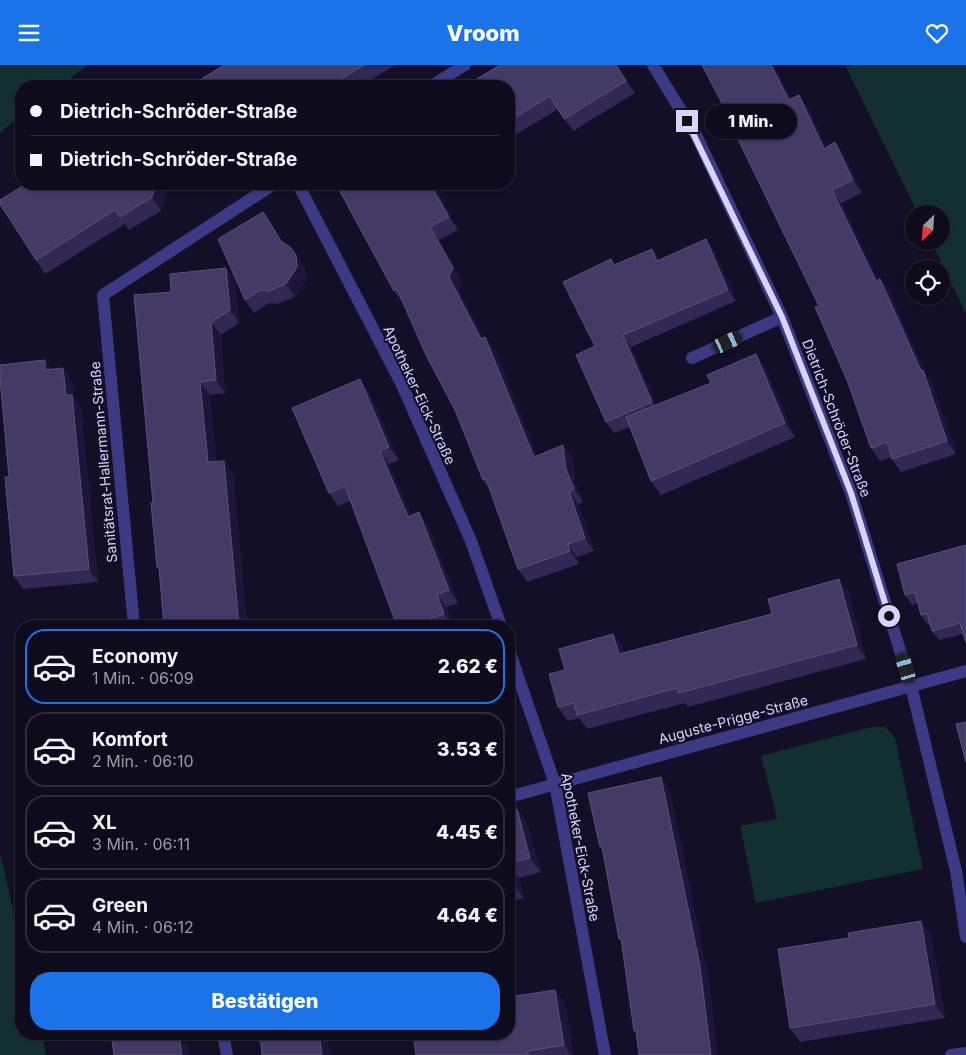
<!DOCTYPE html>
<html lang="de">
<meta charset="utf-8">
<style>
body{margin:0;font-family:Inter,sans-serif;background:#1c1929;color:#f1f3f6;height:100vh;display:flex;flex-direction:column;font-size:19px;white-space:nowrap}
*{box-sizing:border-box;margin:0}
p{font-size:16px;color:#9b9ba3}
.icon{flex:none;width:28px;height:28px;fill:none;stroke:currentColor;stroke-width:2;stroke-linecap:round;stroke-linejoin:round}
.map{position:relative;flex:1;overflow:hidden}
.sheet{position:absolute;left:15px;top:555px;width:500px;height:420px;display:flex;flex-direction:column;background:#0e0b1c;border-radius:20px;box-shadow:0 1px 4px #0004,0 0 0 1px #2e2b3b}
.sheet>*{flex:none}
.guide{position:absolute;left:15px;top:15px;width:500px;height:110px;border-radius:20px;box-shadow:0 1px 4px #0004,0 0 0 1px #2e2b3b;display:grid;align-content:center;height:110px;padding:0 15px;background:#0e0b1c}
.needle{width:32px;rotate:205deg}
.controls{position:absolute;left:905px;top:140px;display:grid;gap:10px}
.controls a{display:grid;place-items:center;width:45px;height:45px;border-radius:50%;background:#0e0b1c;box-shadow:0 1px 4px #0004,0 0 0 1px #2e2b3b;font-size:25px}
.end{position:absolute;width:22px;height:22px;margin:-11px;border:6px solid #d9d4ff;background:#111;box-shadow:0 0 0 2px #111}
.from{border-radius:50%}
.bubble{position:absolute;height:35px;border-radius:18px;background:#0e0b1c;box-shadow:0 1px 4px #0004,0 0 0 1px #2e2b3b;font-size:16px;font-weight:800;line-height:35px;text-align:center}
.car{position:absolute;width:15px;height:30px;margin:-15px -8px;border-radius:6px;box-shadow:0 0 4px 1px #0007;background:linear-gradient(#222 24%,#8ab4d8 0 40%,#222 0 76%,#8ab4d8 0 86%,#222 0)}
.guide b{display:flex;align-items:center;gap:18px;height:48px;font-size:19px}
.guide b+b{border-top:1px solid #2e2b3b}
.guide i{width:12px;height:12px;background:#f1f3f6}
ul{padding:9px 0 0;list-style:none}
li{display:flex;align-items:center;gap:15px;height:75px;margin:0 10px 8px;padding:0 5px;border:2px solid #2e2b3b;border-radius:20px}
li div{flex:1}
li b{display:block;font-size:19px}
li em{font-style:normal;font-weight:800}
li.active{border-color:#1a73e8}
li>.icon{width:45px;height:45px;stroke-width:1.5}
.cta{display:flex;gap:10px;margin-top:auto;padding:10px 15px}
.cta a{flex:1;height:58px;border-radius:20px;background:#1a73e8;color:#fff;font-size:20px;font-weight:800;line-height:58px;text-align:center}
header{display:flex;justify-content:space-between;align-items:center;height:65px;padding:0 15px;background:#1a73e8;color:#fff;font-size:22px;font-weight:800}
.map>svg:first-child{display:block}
.green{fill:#12302f}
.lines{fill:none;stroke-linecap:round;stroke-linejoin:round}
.minor{stroke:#3d3a85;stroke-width:12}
.wall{fill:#312854}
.shaded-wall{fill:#1d163a}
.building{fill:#433a66;stroke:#5a527e}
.route{stroke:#d9d4ff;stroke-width:6}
.labels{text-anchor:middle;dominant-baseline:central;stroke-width:4;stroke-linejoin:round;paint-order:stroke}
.street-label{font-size:14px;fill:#d9d4ff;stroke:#130f26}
</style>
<header><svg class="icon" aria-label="menu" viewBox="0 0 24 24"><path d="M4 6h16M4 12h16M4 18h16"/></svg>Vroom<svg class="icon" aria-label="heart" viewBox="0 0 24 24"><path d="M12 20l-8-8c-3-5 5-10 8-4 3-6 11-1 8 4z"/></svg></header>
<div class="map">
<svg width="966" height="990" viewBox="0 0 966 990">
<rect width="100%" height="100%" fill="#130f26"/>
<g class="green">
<path d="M0,0H88L60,21H21V50L0,68Z"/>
<path d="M845,0H966V249L931,176H941V149H918Z"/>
<path d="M871,662H886L895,673L923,804L756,838L740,761L777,754L761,691Z"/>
<path d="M0,787L21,880V969H42L46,990H0Z"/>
</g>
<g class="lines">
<g class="minor">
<path d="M653,0L696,70L782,252L851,428L911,621L956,806L966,872"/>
<path d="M431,21L465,0"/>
<path d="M298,119L402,320L471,476L501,561"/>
<path d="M692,293L782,252"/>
<path d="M134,561L103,230L274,119"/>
<path d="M509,585L555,719L605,990"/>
<path d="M509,732L966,606"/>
<path d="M223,969L227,990"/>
<path d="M951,990L966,988"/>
</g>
</g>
<g class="wall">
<path d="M224,0H395L361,21H190Z"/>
<path d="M500,0H617L635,28L573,66L558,44L509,74V21Z"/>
<path d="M773,0L791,34L808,43L826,82L835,77L844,90L862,128L841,138L878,215L880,214L889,227L926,310L932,318L956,389L901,407L892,394L891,392L880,396L871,383L847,315L819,241L735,63Z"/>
<path d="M26,119H170L161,146L129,165L125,159L45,209L36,195Z"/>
<path d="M422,119H431L438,128L458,165L439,175L462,216L459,225L483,273L485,272L495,285L537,391L563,380L573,393L575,418L583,437L578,439L594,486L577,492L579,499L527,517L518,504L490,425L483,415L455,345L403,238L394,226L409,126Z"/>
<path d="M272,160L282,177L305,203L306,215L295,232L277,239L269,238L254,248L245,235Z"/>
<path d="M652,184L659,195L714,186L736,236L631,282L656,340L766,304L795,372L661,430L651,416L630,362L614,368L606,357L595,281L611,194L615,200Z"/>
<path d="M226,203L235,216L239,258L221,270L225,328L210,330L216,397L224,396L233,409L247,561H164L159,506L157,502L153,438L171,227Z"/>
<path d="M51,305L72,316L74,333L81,343L98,517L23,524L14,511L9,412Z"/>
<path d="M369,327L399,395L389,399L411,450L428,460L458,538L446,542L453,561H397L350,436L338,441L329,428Z"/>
<path d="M966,480L963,569L939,575L932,566L930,559L928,560L921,550L918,538L912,540L905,530Z"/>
<path d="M849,528L866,594L688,642L685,638L587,664L579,653L568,656L558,642L565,605L613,569L623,583L624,588Z"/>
<path d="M517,744L527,759L541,807L519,813L523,833L509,837V747Z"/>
<path d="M931,870L945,953L800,977L790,963Z"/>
<path d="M555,925L565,938L573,990H416Z"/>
<path d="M256,969H326L329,990L261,981L257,975Z"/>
</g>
<g class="shaded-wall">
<path d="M616,0H617L635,28L626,16Z"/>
<path d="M771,0H773L798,48L789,35Z"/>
<path d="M799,30L808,43L833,97L824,84Z"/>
<path d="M835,77L844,90L862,128L853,115Z"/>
<path d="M156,119H170L161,146L152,132Z"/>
<path d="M403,119H405L417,139L408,126Z"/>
<path d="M430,119L438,128L458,165L449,152Z"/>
<path d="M832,125L841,138L885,229L876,216Z"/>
<path d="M263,147L272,160L290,189L281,176Z"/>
<path d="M430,162L439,175L462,216L459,225L490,287L481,274L449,212Z"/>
<path d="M706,174L714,186L736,236L728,225Z"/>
<path d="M652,184L660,195L657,196Z"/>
<path d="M296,190L305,203L306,215L295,232L286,219Z"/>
<path d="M226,203L235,216L239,258L230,245Z"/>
<path d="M880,214L889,227L926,310L932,318L956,389L947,376L921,306Z"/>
<path d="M211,257L221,270L225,328L216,315Z"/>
<path d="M623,270L631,282L660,348L652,337Z"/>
<path d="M485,272L495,285L543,405L534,392Z"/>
<path d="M756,289L766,304L795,372L785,358Z"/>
<path d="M45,295L54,308L45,305Z"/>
<path d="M63,303L72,316L74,333L81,343L98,517L89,504L66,330Z"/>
<path d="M360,314L369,327L399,395L389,382Z"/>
<path d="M200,317L210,330L217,410L208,397Z"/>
<path d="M563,380L573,393L575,418L583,437L574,424L566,404Z"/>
<path d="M380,386L389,399L417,465L408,452Z"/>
<path d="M224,396L233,409L247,561H239Z"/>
<path d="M569,426L578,439L594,486L585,473Z"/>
<path d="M419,447L428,460L458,538L449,525Z"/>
<path d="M568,479L577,492L579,499L570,486Z"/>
<path d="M839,514L849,528L866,594L857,580Z"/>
<path d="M437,529L446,542L453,561L444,549Z"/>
<path d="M613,569L623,583L629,603L619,589Z"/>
<path d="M661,712L670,725L709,914L718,990H711Z"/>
<path d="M517,744L527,759L541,807L530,793Z"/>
<path d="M509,799L519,813L523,833L513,818Z"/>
<path d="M921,856L931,870L945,953L935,939Z"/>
<path d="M555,925L565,938L573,990H571L564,980Z"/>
<path d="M167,969H174L177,986L168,972Z"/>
<path d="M319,969H326L329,990H322Z"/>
<path d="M179,970L189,984L190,990H182Z"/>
</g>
<g class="building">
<path d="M224,0H364L330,21H190Z"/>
<path d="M500,0H616L626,16L564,54L550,31L509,56V21H465Z"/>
<path d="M702,0H771L789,35L799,30L824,84L835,77L853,115L832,125L876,216L880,214L921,306L923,305L947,376L892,394L887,377L871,383L847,315L815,242L819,241L733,64L735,63Z"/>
<path d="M26,119H156L152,132L120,152L115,145L36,195L0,139V135Z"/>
<path d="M336,119H403L408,126L422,119H430L449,152L430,162L453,203L449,212L481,274L485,272L534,392L563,380L566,404L574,424L569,426L585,473L568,479L570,486L518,504L486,414L483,415L455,345L426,290L397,224L394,226Z"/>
<path d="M263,147L281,176L290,182L296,190L297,202L286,219L268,226L260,225L245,235L218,174Z"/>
<path d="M706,174L728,225L623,270L652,337L606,357L576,290L595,281L563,217L611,194L614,200L652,184L657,196Z"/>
<path d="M226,203L230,245L211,257L216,315L200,317L208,397L224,396L239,561H164L159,502H157L151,438H153L134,230L171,227L170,209Z"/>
<path d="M756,289L785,358L651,416L626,352L711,318L707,310Z"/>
<path d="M45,295V305L63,303L66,330H72L89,504L14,511L5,412H9L0,313V300Z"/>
<path d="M360,314L389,382L380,386L408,452L419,447L449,525L437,529L444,549L410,561H397L345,421L329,428L292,343Z"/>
<path d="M966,480V578L960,558L932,566L927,548L921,550L915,527L905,530L897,499Z"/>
<path d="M839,514L857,580L679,628L677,623L577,650L574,638L558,642L549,609L565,605L559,584L613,569L619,589L772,549L768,534Z"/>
<path d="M966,657V697L956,659Z"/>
<path d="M661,712L700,901L711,990H639L636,966H634L621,873L619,874L602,782H600L588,728Z"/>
<path d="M517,744L530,793L509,798V747Z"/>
<path d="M509,800L513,818L509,819Z"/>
<path d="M921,856L935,939L790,963L778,884L849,873L848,868Z"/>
<path d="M555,925L564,980L528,986V990H416L413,969H509V932Z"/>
<path d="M111,969H167L168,972L179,970L182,990H114Z"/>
<path d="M256,969H319L322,990H262L261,975H257Z"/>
</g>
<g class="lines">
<path class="route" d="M687,56L782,252L851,428L889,551"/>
</g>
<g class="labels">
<g class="street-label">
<text transform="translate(420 330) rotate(65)">Apotheker-Eick-Straße</text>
<text transform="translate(837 353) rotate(69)">Dietrich-Schröder-Straße</text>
<text transform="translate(103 397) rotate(-95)">Sanitätsrat-Hallermann-Straße</text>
<text transform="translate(733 654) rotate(-15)">Auguste-Prigge-Straße</text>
<text transform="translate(581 782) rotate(79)">Apotheker-Eick-Straße</text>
</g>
</g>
</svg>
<div class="controls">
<a><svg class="needle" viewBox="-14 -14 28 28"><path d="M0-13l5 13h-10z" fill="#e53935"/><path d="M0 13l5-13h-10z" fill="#9b9ba3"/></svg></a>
<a><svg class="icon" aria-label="locate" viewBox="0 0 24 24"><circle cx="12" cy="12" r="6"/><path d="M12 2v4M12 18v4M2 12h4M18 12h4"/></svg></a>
</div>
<i class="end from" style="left:889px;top:551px"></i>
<i class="end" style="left:687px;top:56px"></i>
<div class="bubble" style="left:705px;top:39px;width:92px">1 Min.</div>
<i class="car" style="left:728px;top:277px;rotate:65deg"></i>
<i class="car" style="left:906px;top:603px;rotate:343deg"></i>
<div class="guide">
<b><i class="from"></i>Dietrich-Schröder-Straße</b>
<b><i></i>Dietrich-Schröder-Straße</b>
</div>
<section class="sheet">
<ul>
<li class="active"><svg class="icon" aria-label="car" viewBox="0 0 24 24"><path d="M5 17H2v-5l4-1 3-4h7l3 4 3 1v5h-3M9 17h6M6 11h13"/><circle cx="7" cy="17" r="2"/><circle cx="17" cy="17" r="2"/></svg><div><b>Economy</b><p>1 Min. · 06:09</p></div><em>2.62 €</em></li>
<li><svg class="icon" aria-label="car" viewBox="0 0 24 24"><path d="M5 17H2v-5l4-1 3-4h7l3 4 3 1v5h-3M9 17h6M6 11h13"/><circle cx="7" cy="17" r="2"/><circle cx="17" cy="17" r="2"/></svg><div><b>Komfort</b><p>2 Min. · 06:10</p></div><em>3.53 €</em></li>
<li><svg class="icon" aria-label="car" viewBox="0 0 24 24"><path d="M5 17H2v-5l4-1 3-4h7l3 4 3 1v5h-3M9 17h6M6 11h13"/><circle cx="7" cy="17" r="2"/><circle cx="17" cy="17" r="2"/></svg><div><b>XL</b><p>3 Min. · 06:11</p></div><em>4.45 €</em></li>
<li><svg class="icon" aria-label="car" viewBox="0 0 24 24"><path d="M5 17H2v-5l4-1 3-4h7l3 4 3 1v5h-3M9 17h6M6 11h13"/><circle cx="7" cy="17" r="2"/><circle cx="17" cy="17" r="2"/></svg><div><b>Green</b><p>4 Min. · 06:12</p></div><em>4.64 €</em></li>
</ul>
<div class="cta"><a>Bestätigen</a></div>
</section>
</div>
